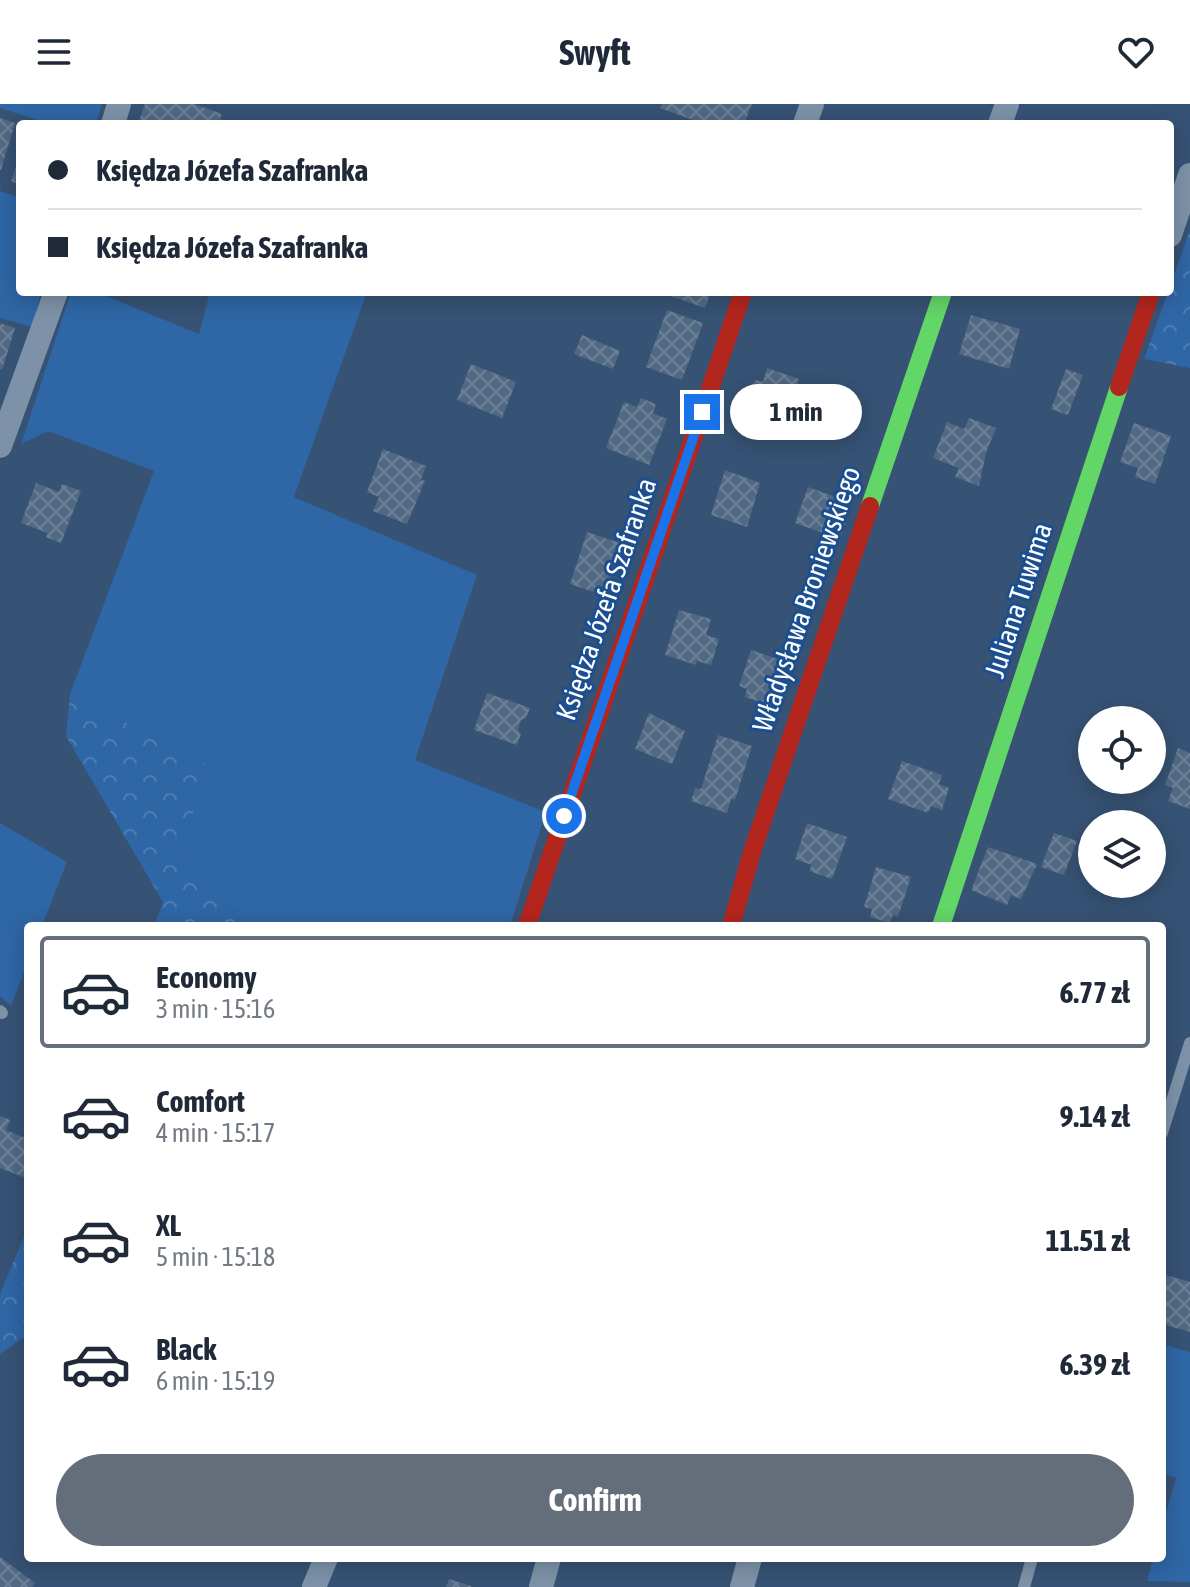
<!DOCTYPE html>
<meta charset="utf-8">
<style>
body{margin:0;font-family:"Asap Condensed",sans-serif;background:#f6f6f7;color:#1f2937;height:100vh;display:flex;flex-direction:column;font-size:30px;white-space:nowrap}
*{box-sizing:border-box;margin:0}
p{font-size:26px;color:#747a83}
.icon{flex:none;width:44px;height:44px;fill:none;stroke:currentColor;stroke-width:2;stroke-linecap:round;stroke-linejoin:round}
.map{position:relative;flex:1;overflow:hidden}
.sheet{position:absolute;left:24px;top:818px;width:1142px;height:640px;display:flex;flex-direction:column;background:#fff;border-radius:8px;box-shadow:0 4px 20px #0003}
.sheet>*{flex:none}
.guide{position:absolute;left:16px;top:16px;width:1158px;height:176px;border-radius:8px;box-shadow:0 4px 20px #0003;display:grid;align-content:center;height:176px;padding:0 32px;background:#fff}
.controls{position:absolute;left:1078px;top:602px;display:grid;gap:16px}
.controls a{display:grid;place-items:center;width:88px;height:88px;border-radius:50%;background:#fff;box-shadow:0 4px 20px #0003;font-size:40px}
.end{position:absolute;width:36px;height:36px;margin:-18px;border:10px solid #1a73e8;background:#fff;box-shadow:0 0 0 4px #fff}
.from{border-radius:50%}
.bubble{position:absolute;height:56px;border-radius:28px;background:#fff;box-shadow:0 4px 20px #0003;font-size:26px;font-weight:700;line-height:56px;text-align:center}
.guide b{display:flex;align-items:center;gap:28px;height:76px;font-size:30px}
.guide b+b{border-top:2px solid #e0e1e3}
.guide i{width:20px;height:20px;background:#1f2937}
ul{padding:14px 0 0;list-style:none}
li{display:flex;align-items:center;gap:24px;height:112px;margin:0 16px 12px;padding:0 16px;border:4px solid transparent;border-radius:8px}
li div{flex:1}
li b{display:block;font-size:30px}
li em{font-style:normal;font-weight:700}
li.current{border-color:#646e7b}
li>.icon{width:72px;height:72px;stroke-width:1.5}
.button{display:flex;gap:16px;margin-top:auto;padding:16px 32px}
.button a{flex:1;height:92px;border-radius:48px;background:#646e7b;color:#fff;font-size:32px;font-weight:700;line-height:92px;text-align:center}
header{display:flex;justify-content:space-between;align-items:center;height:104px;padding:0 32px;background:#fff;font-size:36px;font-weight:700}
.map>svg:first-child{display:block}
.green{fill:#2f66a5}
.forest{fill:url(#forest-crowns)}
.building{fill:url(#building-cross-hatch)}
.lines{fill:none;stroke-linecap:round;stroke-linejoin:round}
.lane{stroke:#7d92a8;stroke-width:12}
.street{stroke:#7d92a8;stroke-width:24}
.fast{stroke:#63d668;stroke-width:18}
.jam{stroke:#b3261e;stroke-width:18}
.route{stroke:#1a73e8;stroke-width:10}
.labels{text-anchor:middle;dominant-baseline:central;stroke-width:6;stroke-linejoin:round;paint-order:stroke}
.street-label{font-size:28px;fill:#fff;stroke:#1b4f8f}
</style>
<header><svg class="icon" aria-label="menu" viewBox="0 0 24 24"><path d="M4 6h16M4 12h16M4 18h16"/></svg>Swyft<svg class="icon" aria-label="heart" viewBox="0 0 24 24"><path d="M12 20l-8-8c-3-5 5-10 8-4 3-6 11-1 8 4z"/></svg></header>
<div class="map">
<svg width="1190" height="1483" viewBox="0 0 1190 1483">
<defs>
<pattern id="forest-crowns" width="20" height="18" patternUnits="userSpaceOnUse" patternTransform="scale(2)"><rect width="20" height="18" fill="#2f66a5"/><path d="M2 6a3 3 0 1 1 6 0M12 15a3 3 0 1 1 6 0" fill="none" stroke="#4e7db2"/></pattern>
<pattern id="building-cross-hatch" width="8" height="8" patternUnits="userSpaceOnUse" patternTransform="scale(2)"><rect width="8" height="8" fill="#526984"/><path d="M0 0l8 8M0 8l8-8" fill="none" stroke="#6c8096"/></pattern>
</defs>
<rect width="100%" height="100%" fill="#365274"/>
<g class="green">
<path d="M0,0H102L96,20H51L0,4Z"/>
<path d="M0,87L20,94V188H41L32,223L0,214Z"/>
<path d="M71,188H96L199,230L210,188H367L294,393L477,471L415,656L546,708L510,822H247L178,752L209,662L70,590L154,367L48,327L21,340Z"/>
<path d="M0,719L67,758L42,822H28V858L11,902L0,892Z"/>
<path d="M1162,1240L1190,1248V1478L1147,1477L1153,1454H1162V1424L1176,1374L1162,1369Z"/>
</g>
<g class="forest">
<path d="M1190,126V264L1144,255Z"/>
<path d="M70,590L210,662L178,752L247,822H186L183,818L181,822H154L163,798L66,632Z"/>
<path d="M28,1123V1226L26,1232L0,1250V1190Z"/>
</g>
<g class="building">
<path d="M145,0H194L222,10L220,15L225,17L224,20H198L190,17L189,20H138Z"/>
<path d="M662,0H752L744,20H704L660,4Z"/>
<path d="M0,14L15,19L1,66H0Z"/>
<path d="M20,53V81L11,77Z"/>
<path d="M669,188H711L705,204L668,191Z"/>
<path d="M667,206L703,219L682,276L646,263Z"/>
<path d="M971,211L1020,225L1009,265L959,250Z"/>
<path d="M0,219L15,224L2,266L0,265Z"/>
<path d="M582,231L620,247L613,265L574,250Z"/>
<path d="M471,260L516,278L502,314L457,296Z"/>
<path d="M767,264L799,275L786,312L755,301L759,288L751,285L755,276L763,278Z"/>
<path d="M1066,265L1083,271L1068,311L1051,305Z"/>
<path d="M641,294L656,300L653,309L667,315L649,361L606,344L624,298L637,303Z"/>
<path d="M969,314L996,324L986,349L979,382L955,373L959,364L933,354L947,318L964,325Z"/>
<path d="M1134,319L1171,332L1155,380L1135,373L1138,364L1120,358Z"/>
<path d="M383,345L426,362L421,376L425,377L407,420L373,407L379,393L367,388Z"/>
<path d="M725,366L760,379L747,423L711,411Z"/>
<path d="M36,379L59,388L62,380L81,387L61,439L46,433L48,429L21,419Z"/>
<path d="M808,383L844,396L838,412L847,415L840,435L795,419Z"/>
<path d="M587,428L623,440L605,492L570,480Z"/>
<path d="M679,506L711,515L706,531L719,535L711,561L697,557L696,561L665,551Z"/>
<path d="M751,546L790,559L775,603L745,593L747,585L739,582Z"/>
<path d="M487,589L530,604L526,614L521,616L518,626L521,630L517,641L474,626Z"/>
<path d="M649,609L685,627L672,660L635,645Z"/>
<path d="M718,631L752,642L735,696L731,695L727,709L691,697L695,684L701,685Z"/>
<path d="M1178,644L1190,649V705L1168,697L1173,684L1165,681Z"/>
<path d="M902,657L942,671L939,680L949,684L942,706L931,702L928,709L888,695Z"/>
<path d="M807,719L847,733L832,775L809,767L812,761L795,755Z"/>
<path d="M1054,729L1077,737L1064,771L1041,763Z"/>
<path d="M988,743L1037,760L1021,795L1011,791L1007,801L971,786Z"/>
<path d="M876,763L911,773L898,813L893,811L890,819L870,813L872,805L864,803Z"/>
<path d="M0,1012L10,1016L6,1026L28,1035L26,1074L0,1064Z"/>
<path d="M1162,1170L1190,1178V1228L1162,1220Z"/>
<path d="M0,1453L35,1479L32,1483H0Z"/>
<path d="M449,1475L471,1482V1483H446Z"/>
</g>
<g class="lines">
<g class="lane">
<path d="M0,907L2,909"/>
<path d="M1162,1029L1190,939"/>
<path d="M1024,1483L1032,1454"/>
</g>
<g class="street">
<path d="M113,20L119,0"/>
<path d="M805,20L812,0"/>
<path d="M1000,20L1007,0"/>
<path d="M1170,131L1190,71"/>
<path d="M0,342L56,188"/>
<path d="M314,1483L326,1454"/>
<path d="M541,1483L549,1454"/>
<path d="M742,1483L750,1454"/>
</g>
<g class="fast">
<path d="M870,402L943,188"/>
<path d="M941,822L1119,283"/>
</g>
<g class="jam">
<path d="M1119,283L1151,188"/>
<path d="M527,822L743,188"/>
<path d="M731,822L752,748L870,402"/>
</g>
</g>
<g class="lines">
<path class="route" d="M564,712L702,308"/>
</g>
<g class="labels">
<g class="street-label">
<text transform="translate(606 495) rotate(-71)">Księdza Józefa Szafranka</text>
<text transform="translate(806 495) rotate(-71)">Władysława Broniewskiego</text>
<text transform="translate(1018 496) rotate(-72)">Juliana Tuwima</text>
</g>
</g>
</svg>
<div class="controls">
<a><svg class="icon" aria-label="locate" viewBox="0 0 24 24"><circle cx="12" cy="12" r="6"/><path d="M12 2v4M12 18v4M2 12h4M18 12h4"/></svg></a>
<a><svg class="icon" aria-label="layers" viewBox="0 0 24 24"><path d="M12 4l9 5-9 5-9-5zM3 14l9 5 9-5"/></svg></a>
</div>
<i class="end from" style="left:564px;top:712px"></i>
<i class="end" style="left:702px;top:308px"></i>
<div class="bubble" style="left:730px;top:280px;width:132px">1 min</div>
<div class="guide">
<b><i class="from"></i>Księdza Józefa Szafranka</b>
<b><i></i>Księdza Józefa Szafranka</b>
</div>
<section class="sheet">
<ul>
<li class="current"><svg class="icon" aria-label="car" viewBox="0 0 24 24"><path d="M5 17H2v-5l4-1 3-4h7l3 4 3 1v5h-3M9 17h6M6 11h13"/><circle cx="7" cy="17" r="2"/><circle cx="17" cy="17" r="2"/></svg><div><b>Economy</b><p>3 min · 15:16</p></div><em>6.77 zł</em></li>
<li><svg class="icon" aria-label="car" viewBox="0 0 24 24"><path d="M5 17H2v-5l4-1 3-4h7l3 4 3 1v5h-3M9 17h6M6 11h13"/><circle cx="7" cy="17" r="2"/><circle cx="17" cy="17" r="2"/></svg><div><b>Comfort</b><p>4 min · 15:17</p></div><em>9.14 zł</em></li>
<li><svg class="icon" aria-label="car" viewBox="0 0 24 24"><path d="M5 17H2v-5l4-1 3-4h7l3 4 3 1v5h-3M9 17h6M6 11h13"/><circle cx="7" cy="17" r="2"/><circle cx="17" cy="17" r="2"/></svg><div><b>XL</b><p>5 min · 15:18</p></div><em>11.51 zł</em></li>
<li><svg class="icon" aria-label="car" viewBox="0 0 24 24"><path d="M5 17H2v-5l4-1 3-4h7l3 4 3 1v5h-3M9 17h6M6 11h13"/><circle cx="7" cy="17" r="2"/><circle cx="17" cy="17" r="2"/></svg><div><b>Black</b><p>6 min · 15:19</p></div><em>6.39 zł</em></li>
</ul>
<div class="button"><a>Confirm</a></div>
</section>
</div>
